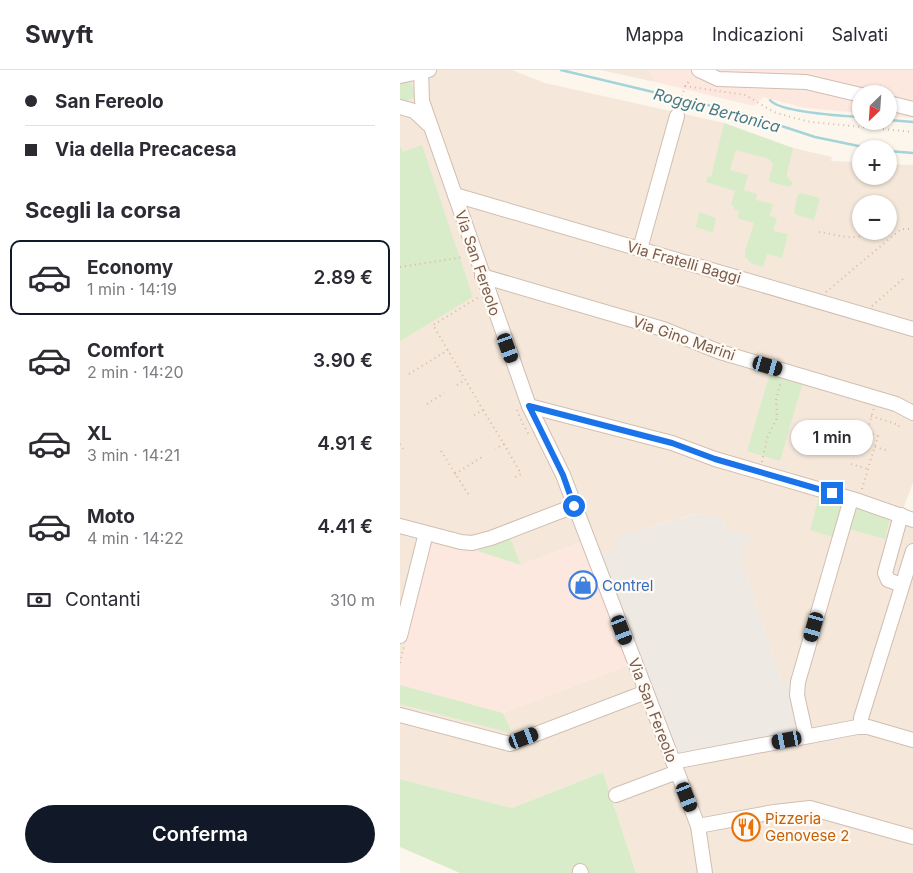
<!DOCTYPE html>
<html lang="it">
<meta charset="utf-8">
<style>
body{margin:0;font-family:Inter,sans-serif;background:#f2f2f3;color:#2b2b33;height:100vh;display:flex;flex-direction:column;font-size:19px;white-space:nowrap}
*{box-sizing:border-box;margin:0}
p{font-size:16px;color:#7c7c81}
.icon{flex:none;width:28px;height:28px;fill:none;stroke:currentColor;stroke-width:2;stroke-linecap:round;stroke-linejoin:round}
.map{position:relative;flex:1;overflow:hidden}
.side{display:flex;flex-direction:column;background:#fff;width:400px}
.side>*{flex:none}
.top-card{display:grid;align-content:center;height:110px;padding:0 25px;background:#fff}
.needle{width:32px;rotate:205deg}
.fabs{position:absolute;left:452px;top:15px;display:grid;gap:10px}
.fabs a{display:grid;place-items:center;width:45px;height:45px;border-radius:50%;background:#fff;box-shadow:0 1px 4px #0004;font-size:25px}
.end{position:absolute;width:22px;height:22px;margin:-11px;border:6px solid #1a73e8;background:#fff;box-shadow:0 0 0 2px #fff}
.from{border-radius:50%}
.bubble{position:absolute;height:35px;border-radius:18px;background:#fff;box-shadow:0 1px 4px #0004;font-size:16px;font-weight:600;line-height:35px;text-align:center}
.car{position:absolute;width:15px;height:30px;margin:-15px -8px;border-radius:6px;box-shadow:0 0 4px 1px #0007;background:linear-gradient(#222 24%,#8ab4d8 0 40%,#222 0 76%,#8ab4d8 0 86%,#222 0)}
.top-card b{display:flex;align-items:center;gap:18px;height:48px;font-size:19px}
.top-card b+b{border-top:1px solid #e1e1e2}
.top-card i{width:12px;height:12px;background:#2b2b33}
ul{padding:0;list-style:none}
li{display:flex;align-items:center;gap:15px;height:75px;margin:0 10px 8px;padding:0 15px;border:2px solid transparent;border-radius:10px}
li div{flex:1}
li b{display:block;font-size:19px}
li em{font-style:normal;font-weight:600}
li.selected{border-color:#111827}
li>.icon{width:45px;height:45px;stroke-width:1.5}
h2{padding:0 25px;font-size:22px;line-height:60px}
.pay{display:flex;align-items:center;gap:12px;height:55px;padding:0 25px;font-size:19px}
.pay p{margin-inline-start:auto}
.cta{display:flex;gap:10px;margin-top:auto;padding:10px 25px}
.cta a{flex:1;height:58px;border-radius:30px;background:#111827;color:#fff;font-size:20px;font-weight:600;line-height:58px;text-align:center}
header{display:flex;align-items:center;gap:30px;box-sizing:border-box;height:70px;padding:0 25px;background:#fff;border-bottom:1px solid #e1e1e2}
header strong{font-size:24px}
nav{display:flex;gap:28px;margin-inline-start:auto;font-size:18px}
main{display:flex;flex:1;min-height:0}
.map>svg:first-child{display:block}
.residential{fill:#f5e8da;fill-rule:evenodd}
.commercial{fill:#fde8e0}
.industrial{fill:#efe9e4}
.green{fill:#d8ecc9}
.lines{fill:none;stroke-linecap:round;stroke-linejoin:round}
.stream{stroke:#a5d3da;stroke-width:2.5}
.minor-casing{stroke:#d1beb0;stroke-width:16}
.path{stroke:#d9b8a5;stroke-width:2;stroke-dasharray:1 4;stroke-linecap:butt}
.minor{stroke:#fff;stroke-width:14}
.route{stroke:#1a73e8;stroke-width:6}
.labels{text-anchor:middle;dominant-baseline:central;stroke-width:4.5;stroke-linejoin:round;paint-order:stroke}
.street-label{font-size:15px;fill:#7a5c4d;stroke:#fffaf3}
.shop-label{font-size:15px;fill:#366cbe;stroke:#fffaf3;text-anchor:start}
.food-label{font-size:15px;fill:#c56008;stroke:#fffaf3;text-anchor:start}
.water-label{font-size:16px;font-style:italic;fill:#437c86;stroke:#fffaf3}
</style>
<header>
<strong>Swyft</strong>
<nav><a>Mappa</a><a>Indicazioni</a><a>Salvati</a></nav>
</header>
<main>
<section class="side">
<div class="top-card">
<b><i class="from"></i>San Fereolo</b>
<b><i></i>Via della Precacesa</b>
</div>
<h2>Scegli la corsa</h2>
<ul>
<li class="selected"><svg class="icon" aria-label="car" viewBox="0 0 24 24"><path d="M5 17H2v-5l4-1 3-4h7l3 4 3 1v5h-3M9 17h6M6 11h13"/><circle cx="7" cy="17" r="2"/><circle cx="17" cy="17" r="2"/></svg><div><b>Economy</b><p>1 min · 14:19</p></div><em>2.89 €</em></li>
<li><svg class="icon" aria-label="car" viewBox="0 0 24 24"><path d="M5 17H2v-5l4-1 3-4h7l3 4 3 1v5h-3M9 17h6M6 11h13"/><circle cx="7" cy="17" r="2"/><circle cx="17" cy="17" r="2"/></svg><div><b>Comfort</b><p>2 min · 14:20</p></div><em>3.90 €</em></li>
<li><svg class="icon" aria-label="car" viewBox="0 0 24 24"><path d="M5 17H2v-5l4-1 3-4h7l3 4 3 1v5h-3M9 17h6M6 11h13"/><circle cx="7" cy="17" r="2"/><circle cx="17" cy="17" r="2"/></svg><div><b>XL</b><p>3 min · 14:21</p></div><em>4.91 €</em></li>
<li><svg class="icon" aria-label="car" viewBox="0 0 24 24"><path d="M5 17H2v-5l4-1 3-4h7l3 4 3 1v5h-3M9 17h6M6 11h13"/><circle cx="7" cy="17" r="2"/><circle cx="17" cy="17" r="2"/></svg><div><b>Moto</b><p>4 min · 14:22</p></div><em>4.41 €</em></li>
</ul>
<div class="pay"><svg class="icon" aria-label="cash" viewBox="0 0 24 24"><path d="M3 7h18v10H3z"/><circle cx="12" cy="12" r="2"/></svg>Contanti<p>310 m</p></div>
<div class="cta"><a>Conferma</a></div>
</section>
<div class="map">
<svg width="513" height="803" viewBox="0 0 513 803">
<rect width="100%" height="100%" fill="#fdf6ec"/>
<g class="residential">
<path d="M35,0H112L145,13L324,53L389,77L432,87L431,91L461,92V106H489V94L513,95V413L501,444L129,336L21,13ZM461,134H489V161H461Z"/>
<path d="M201,0H250L255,12L205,1Z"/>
<path d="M0,7L15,9L20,27L187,470L121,495L33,466L0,600Z"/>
<path d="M130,337L513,451V766L416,738L298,756L272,687L391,628L390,611L383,614L342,490L349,466L325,459L321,448L301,444L297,445L296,444L216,467L219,478L194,485Z"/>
<path d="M234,593L297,757L304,803H236L203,702L112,738L0,709V615L103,643Z"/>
<path d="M403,739L513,768V803H305L298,757Z"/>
</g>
<g class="commercial">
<path d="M250,0H513V48L489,46V24H461V43L405,38L363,27L354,36L255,12Z"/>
<path d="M33,465L75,473L77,481L121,495L187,470L234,593L103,643L0,615V600Z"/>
</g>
<path class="industrial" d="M297,444V445L301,444L321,448L325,459L350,466L342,490L383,614L390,611L391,628L399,660L398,663L272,687L194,485L219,478L215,467Z"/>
<g class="green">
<path d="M5,11L11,13L15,22L13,28L4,32L0,30V13Z"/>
<path d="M324,53L393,78L387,103V107L393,113L390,117L370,112L369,109L373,94L369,89L336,80L330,100L348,105L344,120L357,124L356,130L373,134L370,146L377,148L373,161L388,164L382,188L367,184L363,197L351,193L345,187V181L354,153L337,148L339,141L333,139L334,136L331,135L335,121L306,112L308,106L311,107Z"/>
<path d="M22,75L73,227L0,271V76L3,82Z"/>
<path d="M401,123L420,128L414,150L397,145L394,143L397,126Z"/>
<path d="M299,142L316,148L313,163L296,157Z"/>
<path d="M370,303L403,312L380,391L347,381Z"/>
<path d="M419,427L439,433L442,437L433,467L410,460Z"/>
<path d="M455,438L490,448L485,469L449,459Z"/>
<path d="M110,468L121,495L77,481Z"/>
<path d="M0,615L103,643L111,661L107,662L0,634Z"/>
<path d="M203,702L236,803H60L0,777V709L112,738Z"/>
</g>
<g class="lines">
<g class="stream">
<path d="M161,0L345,44L415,67L473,79"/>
<path d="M370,30C379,42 444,46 461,47"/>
<path d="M489,50L513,52"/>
<path d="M489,81L513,83"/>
</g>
<g class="minor-casing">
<g id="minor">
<path d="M21,0L22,31L129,336L163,405L298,756L305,803"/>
<path d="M299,0L318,9L406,12L461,25"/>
<path d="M0,6L29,0"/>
<path d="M489,33L513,39"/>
<path d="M0,37L14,41L29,55"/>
<path d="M55,125L513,259"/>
<path d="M240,179L277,46"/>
<path d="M82,206L263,259L320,282L496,334L513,343"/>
<path d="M129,336L272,373L315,389L459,431L513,450"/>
<path d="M501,445L485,503L488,510L502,515"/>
<path d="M0,456L61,472L72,473L91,468L174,436"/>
<path d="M0,566L26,463"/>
<path d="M0,645L110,674L246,622"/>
<path d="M461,657V648L513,481"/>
<path d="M406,666L397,625L398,612L451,429"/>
<path d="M273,692L457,657H468L513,670"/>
<path d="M216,725L277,702"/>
<path d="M298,756L374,742L410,738L513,767"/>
<path d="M180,801L181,803"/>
</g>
</g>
<g class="path">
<path d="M285,16L345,25L374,42L394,48L411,52L513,62"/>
<path d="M279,36L285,16L291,9"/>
<path d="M419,162C436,164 457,173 471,161"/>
<path d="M0,197L64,187"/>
<path d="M426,222L501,159H513"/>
<path d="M472,236L504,208"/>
<path d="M9,304L48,280"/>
<path d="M57,315L65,310"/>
<path d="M27,334L44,323"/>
<path d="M83,340L104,374L95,379"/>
<path d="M117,340L121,350L130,367"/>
<path d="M74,345L83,340L33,255L79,227"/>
<path d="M471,346L499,355L498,359"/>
<path d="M440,355L467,362"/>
<path d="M0,374L3,379"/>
<path d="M104,374L121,404L112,409"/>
<path d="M475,377L489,381"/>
<path d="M41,381L70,427"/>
<path d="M362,392L367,368L377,348L376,330L381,311"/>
<path d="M451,394L468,399"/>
<path d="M55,404L82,387"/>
<path d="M462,419L478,366L467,362L474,338"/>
<path d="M0,593L4,576"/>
</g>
<use href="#minor" class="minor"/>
</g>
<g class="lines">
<path class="route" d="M174,436L163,405L129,336L272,373L315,389L432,423"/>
</g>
<defs>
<g id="shop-ring" transform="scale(1.4375)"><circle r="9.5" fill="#fffaf3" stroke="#3f7fe0" stroke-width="1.5"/><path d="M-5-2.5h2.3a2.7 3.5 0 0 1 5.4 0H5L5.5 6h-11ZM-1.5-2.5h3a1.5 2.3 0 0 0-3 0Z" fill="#3f7fe0"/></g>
<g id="restaurant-ring" transform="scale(1.4375)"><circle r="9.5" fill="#fffaf3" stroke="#e8710a" stroke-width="1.5"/><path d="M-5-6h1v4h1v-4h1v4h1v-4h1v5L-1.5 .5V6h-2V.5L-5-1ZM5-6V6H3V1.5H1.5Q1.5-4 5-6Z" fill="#e8710a"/></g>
</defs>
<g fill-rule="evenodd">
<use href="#shop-ring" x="183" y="515"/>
<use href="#restaurant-ring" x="346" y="757"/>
</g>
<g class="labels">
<g class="street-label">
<text transform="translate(284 192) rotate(16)">Via Fratelli Baggi</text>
<text transform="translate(78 193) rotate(71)">Via San Fereolo</text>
<text transform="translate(284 268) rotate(19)">Via Gino Marini</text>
<text transform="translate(253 640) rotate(69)">Via San Fereolo</text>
</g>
<g class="shop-label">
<text x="202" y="515">Contrel</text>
</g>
<g class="food-label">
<text x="365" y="748">Pizzeria<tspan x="365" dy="17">Genovese 2</tspan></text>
</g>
<g class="water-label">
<text transform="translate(317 40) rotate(15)">Roggia Bertonica</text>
</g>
</g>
</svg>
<div class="fabs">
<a><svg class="needle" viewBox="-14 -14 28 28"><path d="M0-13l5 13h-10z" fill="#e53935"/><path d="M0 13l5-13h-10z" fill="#7c7c81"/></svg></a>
<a>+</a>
<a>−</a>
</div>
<i class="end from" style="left:174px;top:436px"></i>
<i class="end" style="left:432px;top:423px"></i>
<div class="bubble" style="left:391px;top:350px;width:82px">1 min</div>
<i class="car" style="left:108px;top:278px;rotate:160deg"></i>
<i class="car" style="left:368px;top:296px;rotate:106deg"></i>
<i class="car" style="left:414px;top:557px;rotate:196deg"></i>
<i class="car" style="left:222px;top:560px;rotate:159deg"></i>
<i class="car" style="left:124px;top:668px;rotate:69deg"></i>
<i class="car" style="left:387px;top:670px;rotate:259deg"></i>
<i class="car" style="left:287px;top:727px;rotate:159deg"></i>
</div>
</main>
